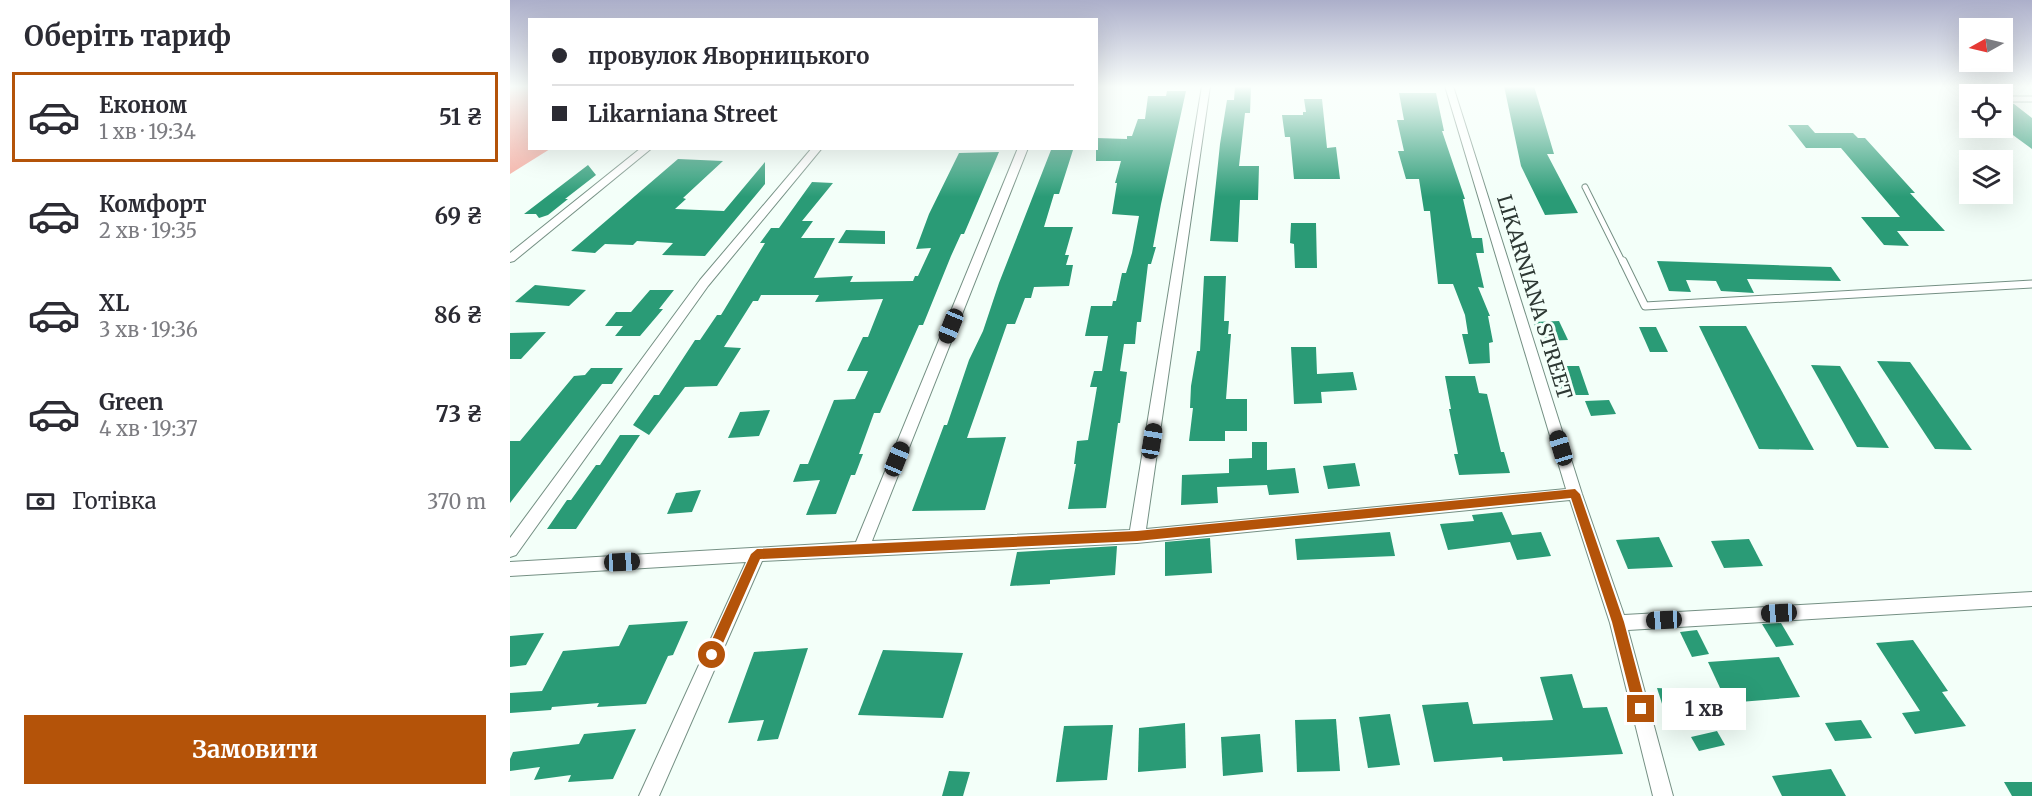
<!DOCTYPE html>
<html lang="uk">
<meta charset="utf-8">
<style>
body{margin:0;font-family:Merriweather,serif;background:#f2f2f3;color:#2b2b33;height:100vh;display:flex;flex-direction:column;font-size:22px;white-space:nowrap}
*{box-sizing:border-box;margin:0}
p{font-size:20px;color:#7c7c81}
.icon{flex:none;width:33px;height:33px;fill:none;stroke:currentColor;stroke-width:2;stroke-linecap:round;stroke-linejoin:round}
.map{position:relative;flex:1;overflow:hidden}
.sheet{display:flex;flex-direction:column;background:#fff;width:510px}
.sheet>*{flex:none}
.top-card{position:absolute;left:18px;top:18px;width:570px;height:132px;border-radius:0px;box-shadow:0 6px 24px #0002;display:grid;align-content:center;height:132px;padding:0 24px;background:#fff}
.needle{width:39px;rotate:262deg}
.controls{position:absolute;left:1449px;top:18px;display:grid;gap:12px}
.controls a{display:grid;place-items:center;width:54px;height:54px;border-radius:0px;background:#fff;box-shadow:0 6px 24px #0002;font-size:30px}
.end{position:absolute;width:27px;height:27px;margin:-14px;border:8px solid #b45309;background:#fff;box-shadow:0 0 0 3px #fff}
.from{border-radius:50%}
.bubble{position:absolute;height:42px;border-radius:0px;background:#fff;box-shadow:0 6px 24px #0002;font-size:20px;font-weight:700;line-height:42px;text-align:center}
.car{position:absolute;width:18px;height:36px;margin:-18px -9px;border-radius:8px;box-shadow:0 0 4px 2px #0007;background:linear-gradient(#222 24%,#8ab4d8 0 40%,#222 0 76%,#8ab4d8 0 86%,#222 0)}
.top-card b{display:flex;align-items:center;gap:21px;height:57px;font-size:22px}
.top-card b+b{border-top:2px solid #e1e1e2}
.top-card i{width:15px;height:15px;background:#2b2b33}
ul{padding:0;list-style:none}
li{display:flex;align-items:center;gap:18px;height:90px;margin:0 12px 9px;padding:0 12px;border:3px solid transparent;border-radius:0px}
li div{flex:1}
li b{display:block;font-size:22px}
li em{font-style:normal;font-weight:700}
li.active{border-color:#b45309}
li>.icon{width:54px;height:54px;stroke-width:1.5}
h2{padding:0 24px;font-size:27px;line-height:72px}
.pay{display:flex;align-items:center;gap:15px;height:66px;padding:0 24px;font-size:22px}
.pay p{margin-inline-start:auto}
.button{display:flex;gap:12px;margin-top:auto;padding:12px 24px}
.button a{flex:1;height:69px;border-radius:0px;background:#b45309;color:#fff;font-size:24px;font-weight:700;line-height:69px;text-align:center}
main{display:flex;flex:1;min-height:0}
.map>svg:first-child{display:block}
.water{fill:#f3a89c}
.building{fill:#2a9b76}
.lines{fill:none;stroke-linecap:round;stroke-linejoin:round}
.lane-far1-casing{stroke:#759084;stroke-width:7}
.lane-casing{stroke:#759084;stroke-width:9}
.street-casing{stroke:#759084;stroke-width:2}
.lane-far1{stroke:#fff;stroke-width:5}
.lane{stroke:#fff;stroke-width:7}
.street{fill:#fff;fill-rule:evenodd}
.route{fill:#b45309}
.labels{text-anchor:middle;dominant-baseline:central;stroke-width:6;stroke-linejoin:round;paint-order:stroke}
.street-label{font-size:20px;fill:#2d3833;stroke:#f3fff9}
</style>
<main>
<section class="sheet">
<h2>Оберіть тариф</h2>
<ul>
<li class="active"><svg class="icon" aria-label="car" viewBox="0 0 24 24"><path d="M5 17H2v-5l4-1 3-4h7l3 4 3 1v5h-3M9 17h6M6 11h13"/><circle cx="7" cy="17" r="2"/><circle cx="17" cy="17" r="2"/></svg><div><b>Економ</b><p>1 хв · 19:34</p></div><em>51 ₴</em></li>
<li><svg class="icon" aria-label="car" viewBox="0 0 24 24"><path d="M5 17H2v-5l4-1 3-4h7l3 4 3 1v5h-3M9 17h6M6 11h13"/><circle cx="7" cy="17" r="2"/><circle cx="17" cy="17" r="2"/></svg><div><b>Комфорт</b><p>2 хв · 19:35</p></div><em>69 ₴</em></li>
<li><svg class="icon" aria-label="car" viewBox="0 0 24 24"><path d="M5 17H2v-5l4-1 3-4h7l3 4 3 1v5h-3M9 17h6M6 11h13"/><circle cx="7" cy="17" r="2"/><circle cx="17" cy="17" r="2"/></svg><div><b>XL</b><p>3 хв · 19:36</p></div><em>86 ₴</em></li>
<li><svg class="icon" aria-label="car" viewBox="0 0 24 24"><path d="M5 17H2v-5l4-1 3-4h7l3 4 3 1v5h-3M9 17h6M6 11h13"/><circle cx="7" cy="17" r="2"/><circle cx="17" cy="17" r="2"/></svg><div><b>Green</b><p>4 хв · 19:37</p></div><em>73 ₴</em></li>
</ul>
<div class="pay"><svg class="icon" aria-label="cash" viewBox="0 0 24 24"><path d="M3 7h18v10H3z"/><circle cx="12" cy="12" r="2"/></svg>Готівка<p>370 m</p></div>
<div class="button"><a>Замовити</a></div>
</section>
<div class="map">
<svg width="1522" height="796" viewBox="0 0 1522 796">
<rect width="100%" height="100%" fill="#f3fff9"/>
<path class="water" d="M0,86H19L20,148L40,149L0,174Z"/>
<g class="building">
<path d="M994,86H1024L1044,154H1037L1068,213L1035,215L1011,166Z"/>
<path d="M725,87H741L740,113H735L729,166H749L748,200H730L728,242L700,241L710,144L717,100H724Z"/>
<path d="M657,91H676L651,204L643,247H646L641,264H638L631,322H627L625,344H614L610,371L617,372L610,423H608L596,508L558,509L566,464H564L567,441L578,440L587,387H580L584,371H592L598,336H575L581,306H602L603,301H606L612,273H616L622,253L629,216L602,214L607,183H605L611,161H586V138L617,139V136H622L628,119H635L638,96H656Z"/>
<path d="M889,93H926L934,131H932L955,199H953L962,238H972L974,253H966L974,288L968,287L980,316H978L983,342L979,343L980,363L959,364L952,334H958L955,315L943,284H928L920,211H914L909,179H896L888,151H894L887,120H894Z"/>
<path d="M1492,94L1495,103L1504,104L1522,118V149L1492,127Z"/>
<path d="M794,99H812L817,148L826,147L830,179H784L780,137H775L772,115H793V112H796Z"/>
<path d="M1278,125H1298L1305,133H1343L1348,138H1355L1405,193H1400L1435,231H1387L1399,246L1374,245L1351,217H1390L1331,148H1296Z"/>
<path d="M541,150H563L549,194H544L534,227H563L555,255H559L556,265H563L559,286L524,287L521,298H515L505,324H497L457,438L496,437L475,510L402,511L434,425H437L459,360L473,331L489,283Z"/>
<path d="M489,152L454,234H451L441,256L413,325H409L370,413H364L349,454H353L345,475H341L326,514L296,515L310,480L283,482L290,464H298L324,400L345,399L358,371H337L353,337H358L373,299L305,302L309,295H251L248,301H243L214,347L231,348L207,386L175,387L139,435L123,425L144,395H149L185,340H190L207,315H211L255,243H250L261,228H269L302,182L323,183L292,221H303L291,238H325L304,278L343,276L340,282L403,281L405,276H408L421,248L406,249L419,214L449,153Z"/>
<path d="M168,159L213,161L173,198L176,199L165,209L214,211L255,162V184L195,256L152,255L163,243L127,241L123,245L95,244L85,253L61,251Z"/>
<path d="M78,165L86,175L55,199H58L38,215L29,218L26,214H14Z"/>
<path d="M781,223H806L807,268H785L784,244L780,243Z"/>
<path d="M336,230L375,231V244L328,243Z"/>
<path d="M1147,261L1321,267L1331,281L1237,279L1244,293L1211,291L1206,281L1176,280L1181,292L1159,291Z"/>
<path d="M694,276H716L714,321H719L718,334H721L716,399H737V431H715V441H679L683,408H680L681,386L687,351H690Z"/>
<path d="M25,285L76,290L59,306L5,302Z"/>
<path d="M140,290H164L149,309H153L130,336H105L113,326H95L106,312H121Z"/>
<path d="M1049,321L1058,340L1031,341L1023,322Z"/>
<path d="M1189,326H1236L1304,450L1249,449Z"/>
<path d="M1129,327H1146L1158,352H1140Z"/>
<path d="M36,332L11,359H0V333Z"/>
<path d="M781,347H806L807,374L843,372L847,390L811,392L812,403L784,404Z"/>
<path d="M1367,361L1400,362L1462,450L1425,449Z"/>
<path d="M1301,365L1330,366L1379,448L1347,447Z"/>
<path d="M1037,366H1069L1079,395H1047Z"/>
<path d="M81,368H113L102,384H92L0,503V441H10L64,376L75,375Z"/>
<path d="M935,376H965L969,393L977,394L991,452H994L1000,473L949,475L944,454H948L939,409H941Z"/>
<path d="M1099,400L1106,414L1081,416L1075,401Z"/>
<path d="M260,410L249,436L218,438L230,412Z"/>
<path d="M110,435H130L66,529H37L57,500H61L86,465H90Z"/>
<path d="M742,442H757V470L785,468L789,493L759,495L757,485L707,487L708,503L671,505L672,475L719,473V459L742,458Z"/>
<path d="M845,463L850,486L818,489L813,466Z"/>
<path d="M191,490L182,512L157,514L166,493Z"/>
<path d="M992,512L1002,535L1031,532L1041,556L1007,560L1000,542L938,550L930,524L964,521L962,515Z"/>
<path d="M880,532L885,556L787,560L785,539Z"/>
<path d="M1149,537L1163,567L1118,569L1106,540Z"/>
<path d="M700,538L702,573L655,576V542Z"/>
<path d="M1239,539L1253,566L1214,568L1201,541Z"/>
<path d="M607,546L605,575L540,580V584L500,586L507,552Z"/>
<path d="M178,621L163,655L158,656L136,704L87,707L89,703L42,707L41,710L0,713V693L32,691L53,651L109,646L119,625Z"/>
<path d="M1271,623L1284,645L1266,647L1252,624Z"/>
<path d="M1187,630L1199,654L1182,657L1170,632Z"/>
<path d="M34,633L16,665L0,667V636Z"/>
<path d="M1403,640L1438,691L1432,692L1456,726L1405,734L1392,713L1410,711L1366,643Z"/>
<path d="M298,648L268,739L247,741L254,720L218,723L244,652Z"/>
<path d="M373,650L453,653L433,718L348,715Z"/>
<path d="M1269,657L1290,697L1217,703L1198,662Z"/>
<path d="M1062,674L1073,708L1097,707L1113,754L993,761L992,757L924,762L912,705L958,702L963,724L1043,720L1030,677Z"/>
<path d="M1147,688L1166,689L1172,710H1154Z"/>
<path d="M880,714L890,765L858,768L849,717Z"/>
<path d="M826,719L830,771L787,772L785,720Z"/>
<path d="M1351,720L1362,738L1325,741L1315,723Z"/>
<path d="M675,723L676,768L628,772L629,728Z"/>
<path d="M603,725L597,780L546,782L554,726Z"/>
<path d="M126,729L103,779L58,782L61,775L24,780L30,767L0,771V759L3,752L69,744L74,734Z"/>
<path d="M1207,731L1215,745L1189,751L1181,737Z"/>
<path d="M750,734L753,772L713,776L711,737Z"/>
<path d="M1321,769L1336,796H1272L1262,776Z"/>
<path d="M439,771L460,772L453,796H432Z"/>
<path d="M1494,782H1522V796H1502Z"/>
</g>
<g class="lines">
<g class="lane-far1-casing">
<g id="lane-far1">
<path d="M1498,99H1522"/>
<path d="M1075,187L1113,263"/>
</g>
</g>
<g class="lane-casing">
<path id="lane" d="M1113,261L1135,306L1522,284"/>
</g>
<g class="street-casing">
<g id="street">
<path d="M692,86H700L636,529L1056,489L935,86H943L1072,494L1114,615L1522,592V606L1118,630L1163,796H1143L1100,623L1060,500L627,543L252,561L149,796H129L236,562L0,576V562L346,542L508,148H518L362,541L620,530Z"/>
<path d="M131,148H142L4,261L0,262V253Z"/>
<path d="M302,148H312L198,286L6,555L0,557V538L190,280Z"/>
</g>
</g>
<use href="#lane-far1" class="lane-far1"/>
<use href="#lane" class="lane"/>
<use href="#street" class="street"/>
</g>
<linearGradient id="sky" x2="0" y2="1"><stop stop-color="#acafca"/><stop offset="0.44" stop-color="#fafffc"/><stop offset="1" stop-color="#fafffc" stop-opacity="0"/></linearGradient>
<rect width="1522" height="197" fill="url(#sky)"/>
<path class="route" d="M1065,489L1070,494L1114,622L1137,709L1136,714L1131,716L1126,714L1124,709L1102,622L1061,498L627,541L250,559L206,659L202,661L195,655L241,554L247,549L627,531Z"/>
<g class="labels">
<g class="street-label">
<text transform="translate(1025 297) rotate(73)">LIKARNIANA STREET</text>
</g>
</g>
</svg>
<div class="controls">
<a><svg class="needle" viewBox="-14 -14 28 28"><path d="M0-13l5 13h-10z" fill="#e53935"/><path d="M0 13l5-13h-10z" fill="#7c7c81"/></svg></a>
<a><svg class="icon" aria-label="locate" viewBox="0 0 24 24"><circle cx="12" cy="12" r="6"/><path d="M12 2v4M12 18v4M2 12h4M18 12h4"/></svg></a>
<a><svg class="icon" aria-label="layers" viewBox="0 0 24 24"><path d="M12 4l9 5-9 5-9-5zM3 14l9 5 9-5"/></svg></a>
</div>
<i class="end from" style="left:202px;top:655px"></i>
<i class="end" style="left:1131px;top:709px"></i>
<div class="bubble" style="left:1152px;top:688px;width:84px">1 хв</div>
<i class="car" style="left:441px;top:326px;rotate:202deg"></i>
<i class="car" style="left:642px;top:441px;rotate:9deg"></i>
<i class="car" style="left:1051px;top:448px;rotate:343deg"></i>
<i class="car" style="left:387px;top:459px;rotate:22deg"></i>
<i class="car" style="left:112px;top:562px;rotate:87deg"></i>
<i class="car" style="left:1269px;top:613px;rotate:267deg"></i>
<i class="car" style="left:1154px;top:620px;rotate:267deg"></i>
<div class="top-card">
<b><i class="from"></i>провулок Яворницького</b>
<b><i></i>Likarniana Street</b>
</div>
</div>
</main>
